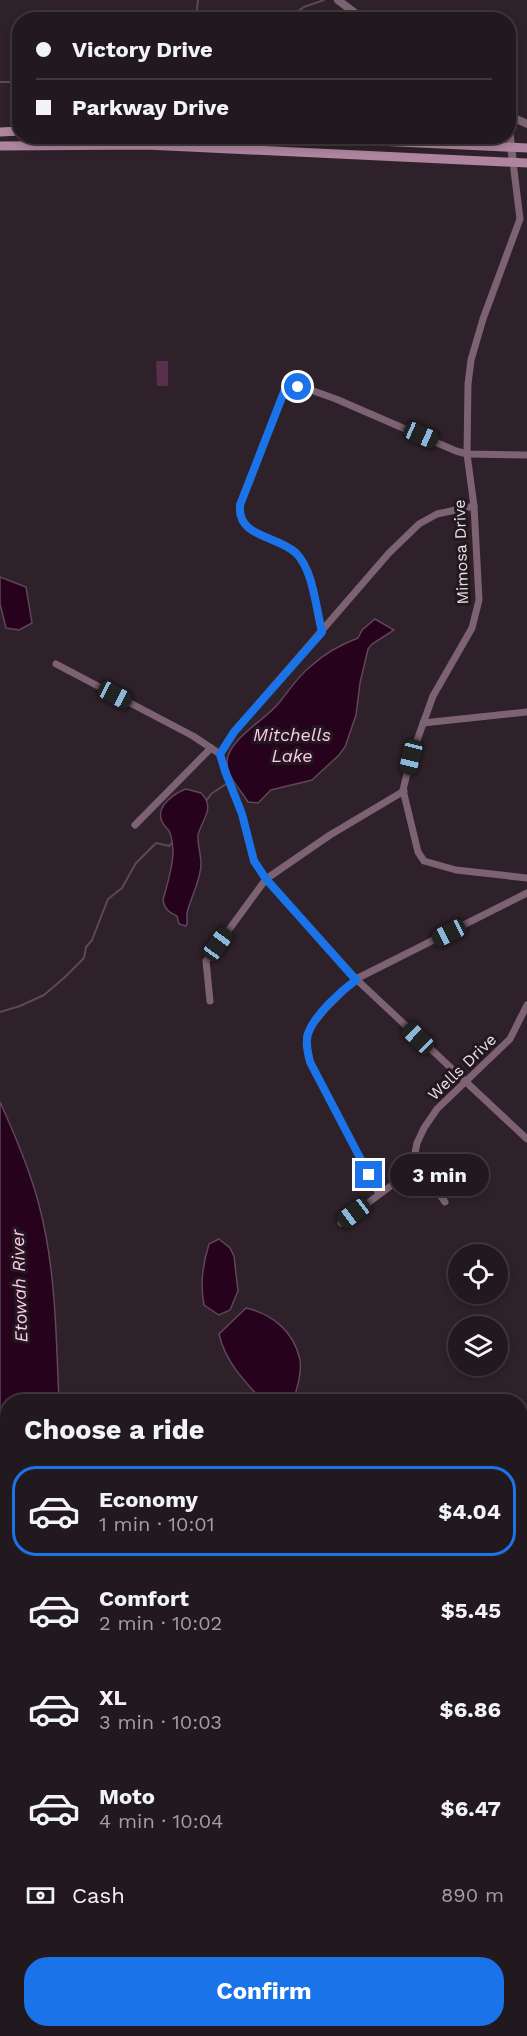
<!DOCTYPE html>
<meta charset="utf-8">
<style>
body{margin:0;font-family:"Work Sans",sans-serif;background:#2e262c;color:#f1f3f6;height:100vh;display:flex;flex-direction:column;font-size:22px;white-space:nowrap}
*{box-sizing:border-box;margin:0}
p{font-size:20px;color:#a2a0a4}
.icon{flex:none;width:33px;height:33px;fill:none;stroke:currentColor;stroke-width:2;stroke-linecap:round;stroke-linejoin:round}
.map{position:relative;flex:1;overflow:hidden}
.side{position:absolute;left:0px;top:1394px;width:528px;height:644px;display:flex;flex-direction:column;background:#22191f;border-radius:24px 24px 0 0;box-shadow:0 3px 9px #0003,0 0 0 2px #3f383d}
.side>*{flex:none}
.hud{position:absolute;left:12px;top:12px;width:504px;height:132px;border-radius:24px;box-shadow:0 3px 9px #0003,0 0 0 2px #3f383d;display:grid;align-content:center;height:132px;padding:0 24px;background:#22191f}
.buttons{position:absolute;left:448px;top:1244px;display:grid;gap:12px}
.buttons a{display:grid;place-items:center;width:60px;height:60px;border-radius:50%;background:#22191f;box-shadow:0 3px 9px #0003,0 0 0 2px #3f383d;font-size:30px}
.end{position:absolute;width:27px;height:27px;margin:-14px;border:8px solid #1a73e8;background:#fff;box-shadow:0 0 0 3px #fff}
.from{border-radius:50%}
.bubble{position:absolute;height:42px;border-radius:21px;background:#22191f;box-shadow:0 3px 9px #0003,0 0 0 2px #3f383d;font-size:20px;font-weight:700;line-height:42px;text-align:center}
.car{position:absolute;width:18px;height:36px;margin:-18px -9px;border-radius:8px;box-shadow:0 0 4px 2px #0007;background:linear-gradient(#222 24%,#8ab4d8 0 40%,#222 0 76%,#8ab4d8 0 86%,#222 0)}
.hud b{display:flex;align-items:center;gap:21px;height:57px;font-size:22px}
.hud b+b{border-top:2px solid #3f383d}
.hud i{width:15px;height:15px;background:#f1f3f6}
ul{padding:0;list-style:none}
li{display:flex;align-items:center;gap:18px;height:90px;margin:0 12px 9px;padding:0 12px;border:3px solid transparent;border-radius:24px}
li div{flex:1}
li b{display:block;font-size:22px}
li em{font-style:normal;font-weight:700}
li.on{border-color:#1a73e8}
li>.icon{width:54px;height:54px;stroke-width:1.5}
h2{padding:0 24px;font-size:27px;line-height:72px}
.pay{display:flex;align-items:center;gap:15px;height:66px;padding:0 24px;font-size:22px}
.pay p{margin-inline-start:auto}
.action{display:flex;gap:12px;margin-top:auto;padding:12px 24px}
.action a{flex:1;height:69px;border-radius:24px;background:#1a73e8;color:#fff;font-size:24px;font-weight:700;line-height:69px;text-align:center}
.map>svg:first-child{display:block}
.green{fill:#57314b}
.water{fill:#26021c;stroke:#614559;stroke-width:1.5}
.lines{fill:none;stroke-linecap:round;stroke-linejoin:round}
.stream{stroke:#614559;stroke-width:2}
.minor{stroke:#7c6272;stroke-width:7}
.tertiary{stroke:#7c6272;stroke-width:8}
.secondary{stroke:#ae849e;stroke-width:9}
.route{stroke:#1a73e8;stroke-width:8}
.labels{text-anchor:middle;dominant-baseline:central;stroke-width:6;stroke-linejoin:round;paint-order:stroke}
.street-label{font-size:16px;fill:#eae2e7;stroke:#24181f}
.water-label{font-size:18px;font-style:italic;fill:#fec9ea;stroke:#24181f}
</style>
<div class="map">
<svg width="527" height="2036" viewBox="0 0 527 2036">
<rect width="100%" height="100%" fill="#2e2129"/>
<path class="green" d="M156,361H168V386H157Z"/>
<g class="water">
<path d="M0,577L26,587L32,623L19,630L6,628L0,604Z"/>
<path d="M375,619L394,630L372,644L368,649L360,683L356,715L345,747L339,755L312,780L271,790L258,803L248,802C240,789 227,777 227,761C228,740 266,719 278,704C289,691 297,677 311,666C324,654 342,644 358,638L362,630Z"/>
<path d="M186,789L201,793C216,808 202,819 198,835C197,841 201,856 201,863C201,881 191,896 187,913C186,919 189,920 186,926L179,924L177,916C169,912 165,910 163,900C167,885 172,870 173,854C173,847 172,837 169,831C166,827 162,824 161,819C157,805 175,793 186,789Z"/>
<path d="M0,1102C15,1135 30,1170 39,1205C56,1268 56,1337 59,1401H8V1776L0,1807Z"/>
<path d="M219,1239L230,1248L234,1256L238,1291L230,1310L219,1315L204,1305C200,1285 203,1263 209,1244Z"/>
<path d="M246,1308C272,1314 294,1331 300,1360C302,1373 297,1388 293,1401H263C244,1381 225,1361 219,1334Z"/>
</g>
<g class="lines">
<g class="stream">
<path d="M196,20L198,0"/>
<path d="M284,20L304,7L324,0"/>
<path d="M0,82H20"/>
<path d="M207,800L211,794L232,780"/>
<path d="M0,1012L20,1006L44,995L64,978L84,958L86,947L92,940L108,899L122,888L136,863L156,843L169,846L172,843"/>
<path d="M520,1705L527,1702"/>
<path d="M0,1798H3L8,1807"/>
</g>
<g class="minor">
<path d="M513,162L520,219L483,319L471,360L468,384L467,454L474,506L479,600L472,628L433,696L411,757L403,790L418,852L424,861L456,870L527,878"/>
<path d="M322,632C315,607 315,572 296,553C278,535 236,538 240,505L284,392L290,388L308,389L336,399L456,451L467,454L527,455"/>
<path d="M56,664L193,736L220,754"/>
<path d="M423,723L527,712"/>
<path d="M220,754L225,771L242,814L254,861L266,879L356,979L527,1139"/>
<path d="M220,754L234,732L389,553L419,524L437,514L474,506"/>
<path d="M135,825L211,748"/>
<path d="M210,1001L206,961L266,879L330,835L404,791"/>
<path d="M414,1158L445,1202"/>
<path d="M379,1194L310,1062L307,1047V1035L312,1025L325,1009L347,987L356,979L527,893"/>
<path d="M341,1223L392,1185L406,1170L414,1158L417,1143L424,1128L437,1109L510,1039L527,1005"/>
<path d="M520,1438H527"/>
<path d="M520,1600H527"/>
</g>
<g class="tertiary">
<path d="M338,0L364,20"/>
<path d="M508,115L527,124"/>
<path d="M508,121L513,162"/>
</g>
<g class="secondary">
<path d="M0,132L20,131"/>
<path d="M270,136L527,148"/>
<path d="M0,146L147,145L527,163"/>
</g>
</g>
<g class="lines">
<path class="route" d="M298,387L290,388L284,392L240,505C237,538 277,535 296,553C313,570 316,608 322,632L234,732L220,754L225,771L242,814L254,861L266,879L356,980C341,991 314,1015 308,1034C305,1043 308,1053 310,1062L369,1175"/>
</g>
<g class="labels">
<g class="street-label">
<text transform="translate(461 552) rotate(-92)">Mimosa Drive</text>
<text transform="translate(462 1067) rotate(-44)">Wells Drive</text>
</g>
<g class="water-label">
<text x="292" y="734">Mitchells<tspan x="292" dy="21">Lake</tspan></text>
<text transform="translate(19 1286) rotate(-92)">Etowah River</text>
</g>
</g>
</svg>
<div class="buttons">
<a><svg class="icon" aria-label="locate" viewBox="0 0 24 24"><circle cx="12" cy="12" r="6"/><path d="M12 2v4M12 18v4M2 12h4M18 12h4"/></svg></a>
<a><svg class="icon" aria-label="layers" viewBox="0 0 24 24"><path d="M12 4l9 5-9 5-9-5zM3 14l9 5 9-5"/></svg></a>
</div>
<i class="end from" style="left:298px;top:387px"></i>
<i class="end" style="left:369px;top:1175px"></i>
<div class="bubble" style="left:390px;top:1154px;width:99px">3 min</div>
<i class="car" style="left:421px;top:435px;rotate:114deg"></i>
<i class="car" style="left:115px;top:695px;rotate:118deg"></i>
<i class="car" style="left:411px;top:757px;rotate:194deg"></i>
<i class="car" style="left:449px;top:933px;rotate:243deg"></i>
<i class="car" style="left:218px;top:944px;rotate:36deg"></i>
<i class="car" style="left:418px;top:1038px;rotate:314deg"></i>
<i class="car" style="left:354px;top:1213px;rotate:233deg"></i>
<div class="hud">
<b><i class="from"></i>Victory Drive</b>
<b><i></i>Parkway Drive</b>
</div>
<section class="side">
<h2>Choose a ride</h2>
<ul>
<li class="on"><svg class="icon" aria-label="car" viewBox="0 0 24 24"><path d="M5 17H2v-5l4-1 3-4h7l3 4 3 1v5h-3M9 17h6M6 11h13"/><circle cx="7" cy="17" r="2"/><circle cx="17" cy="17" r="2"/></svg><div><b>Economy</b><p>1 min · 10:01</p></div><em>$4.04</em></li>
<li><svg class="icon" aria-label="car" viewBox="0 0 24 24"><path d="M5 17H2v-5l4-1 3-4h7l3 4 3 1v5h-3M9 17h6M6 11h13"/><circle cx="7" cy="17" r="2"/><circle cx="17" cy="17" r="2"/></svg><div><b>Comfort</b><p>2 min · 10:02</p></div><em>$5.45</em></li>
<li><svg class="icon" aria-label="car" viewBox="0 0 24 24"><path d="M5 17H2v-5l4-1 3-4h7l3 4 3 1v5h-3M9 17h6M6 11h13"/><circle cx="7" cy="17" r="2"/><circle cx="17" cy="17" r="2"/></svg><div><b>XL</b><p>3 min · 10:03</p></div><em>$6.86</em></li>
<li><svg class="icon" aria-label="car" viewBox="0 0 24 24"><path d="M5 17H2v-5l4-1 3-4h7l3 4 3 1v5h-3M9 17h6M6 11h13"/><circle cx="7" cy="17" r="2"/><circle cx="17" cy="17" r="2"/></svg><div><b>Moto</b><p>4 min · 10:04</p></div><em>$6.47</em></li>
</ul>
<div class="pay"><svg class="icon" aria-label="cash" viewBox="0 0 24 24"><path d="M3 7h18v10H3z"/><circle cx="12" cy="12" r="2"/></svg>Cash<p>890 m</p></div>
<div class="action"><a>Confirm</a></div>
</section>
</div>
